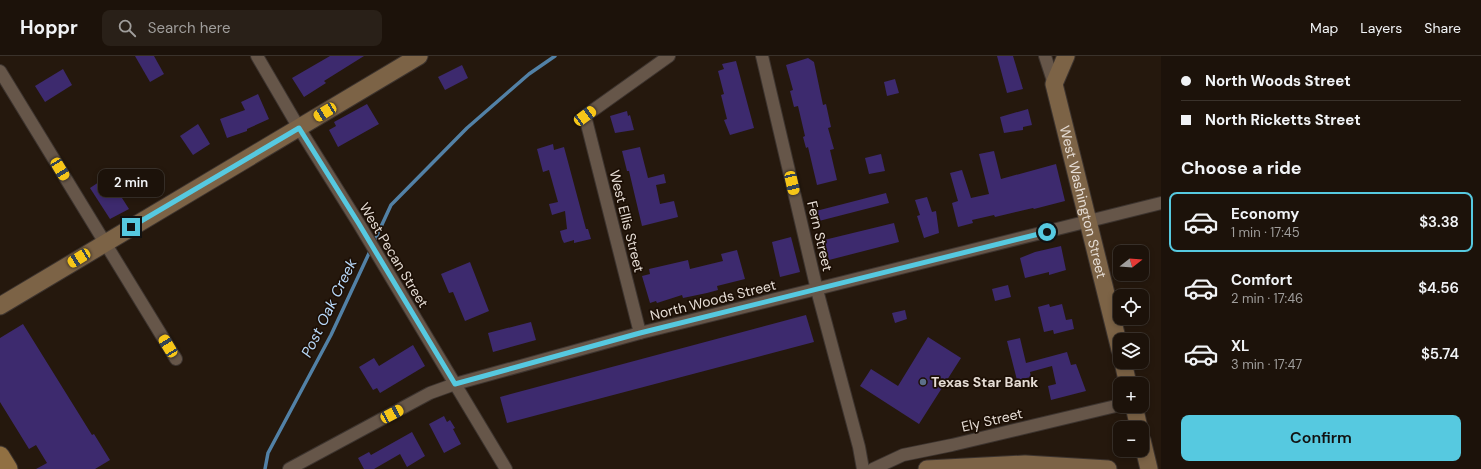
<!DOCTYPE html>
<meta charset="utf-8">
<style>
body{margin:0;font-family:"DM Sans",sans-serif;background:#292018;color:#f1f3f6;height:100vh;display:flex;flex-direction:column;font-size:15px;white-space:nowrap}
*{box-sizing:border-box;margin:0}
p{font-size:13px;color:#a09e9c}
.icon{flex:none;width:22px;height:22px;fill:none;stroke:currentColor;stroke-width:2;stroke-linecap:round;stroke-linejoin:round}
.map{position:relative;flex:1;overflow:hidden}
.side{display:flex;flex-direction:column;background:#1c120a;width:320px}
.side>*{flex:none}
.banner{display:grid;align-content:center;height:88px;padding:0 20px;background:#1c120a}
.needle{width:26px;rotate:73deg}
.fabs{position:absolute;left:1113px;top:189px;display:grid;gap:8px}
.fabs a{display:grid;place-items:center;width:36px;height:36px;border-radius:8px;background:#1c120a;box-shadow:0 2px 6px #0003,0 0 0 1px #3a322b;font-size:20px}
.end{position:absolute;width:18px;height:18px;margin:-9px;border:5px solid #56c9e0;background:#111;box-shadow:0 0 0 2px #111}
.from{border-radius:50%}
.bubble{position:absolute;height:28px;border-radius:8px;background:#1c120a;box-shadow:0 2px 6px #0003,0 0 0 1px #3a322b;font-size:13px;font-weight:600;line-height:28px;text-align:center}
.car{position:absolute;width:12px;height:24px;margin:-12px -6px;border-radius:5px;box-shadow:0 0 3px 1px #0007;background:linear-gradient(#f5c518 24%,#345 0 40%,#f5c518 0 76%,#345 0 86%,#f5c518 0)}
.banner b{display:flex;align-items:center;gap:14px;height:38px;font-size:15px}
.banner b+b{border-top:1px solid #3a322b}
.banner i{width:10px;height:10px;background:#f1f3f6}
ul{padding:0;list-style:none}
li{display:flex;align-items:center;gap:12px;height:60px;margin:0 8px 6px;padding:0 12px;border:2px solid transparent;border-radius:8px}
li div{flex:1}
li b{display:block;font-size:15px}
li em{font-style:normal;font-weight:600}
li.active{border-color:#56c9e0}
li>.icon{width:36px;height:36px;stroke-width:1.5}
h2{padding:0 20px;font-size:18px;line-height:48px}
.cta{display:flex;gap:8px;margin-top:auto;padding:8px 20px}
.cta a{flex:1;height:46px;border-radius:8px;background:#56c9e0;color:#111;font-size:16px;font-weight:600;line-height:46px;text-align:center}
header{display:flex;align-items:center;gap:24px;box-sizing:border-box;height:56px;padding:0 20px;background:#1c120a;border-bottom:1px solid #3a322b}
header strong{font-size:19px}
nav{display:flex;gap:22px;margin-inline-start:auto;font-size:14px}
.search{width:280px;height:36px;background:#292018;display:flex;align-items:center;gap:10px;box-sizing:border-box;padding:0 14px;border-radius:8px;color:#a09e9c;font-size:15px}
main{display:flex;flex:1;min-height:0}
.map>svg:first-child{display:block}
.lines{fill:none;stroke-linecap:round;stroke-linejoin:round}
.stream{stroke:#5281a6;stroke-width:3.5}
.building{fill:#3d2a6e}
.street-casing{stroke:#3d342f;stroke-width:14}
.secondary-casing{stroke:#3d342f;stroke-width:19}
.primary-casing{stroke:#3d342f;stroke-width:21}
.street{stroke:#665649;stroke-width:12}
.secondary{stroke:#7c6346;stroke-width:17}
.primary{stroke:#917042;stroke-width:19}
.route{stroke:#56c9e0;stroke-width:5}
.service-dot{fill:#5c6f8a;stroke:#1c0f05;stroke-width:1.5}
.labels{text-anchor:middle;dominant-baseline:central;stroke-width:3.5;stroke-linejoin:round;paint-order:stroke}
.street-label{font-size:14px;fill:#e5dcd4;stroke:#1c0f05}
.poi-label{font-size:14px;font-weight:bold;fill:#e5dcd4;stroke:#1c0f05;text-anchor:start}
.water-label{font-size:15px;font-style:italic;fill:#b8d9fa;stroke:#1c0f05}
</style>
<header>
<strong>Hoppr</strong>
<div class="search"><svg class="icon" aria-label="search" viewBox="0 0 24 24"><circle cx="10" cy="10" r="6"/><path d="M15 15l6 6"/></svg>Search here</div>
<nav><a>Map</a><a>Layers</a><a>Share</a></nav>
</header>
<main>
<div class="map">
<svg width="1161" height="413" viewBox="0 0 1161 413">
<rect width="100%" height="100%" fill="#25180d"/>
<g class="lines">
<g class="stream">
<path d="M373,188L391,149L467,72L529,18L555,0"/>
<path d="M265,413L268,397L331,279L371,193"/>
</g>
</g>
<g class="building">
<path d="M135,0H154L164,18L150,26Z"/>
<path d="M330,0H364L324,25L326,27L304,41L292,22Z"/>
<path d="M997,0H1013L1023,33L1007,37Z"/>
<path d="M808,2L814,6L823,49L826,48L831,71L828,72L834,93L830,94L837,124L817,129L808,91L806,92L803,81L805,80L798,50L794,51L790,35L793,34L786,9Z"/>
<path d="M736,5L754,72L730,79L724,64L727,63L721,39L724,38L718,15L724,13L722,8Z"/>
<path d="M462,9L468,22L445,34L438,21Z"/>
<path d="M63,13L72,29L45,46L35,30Z"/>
<path d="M895,23L899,37L887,40L884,26Z"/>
<path d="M258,38L269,63L247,73V75L227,82L220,63L245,54L241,46Z"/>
<path d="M367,48L379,68L338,91L329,74L336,70L334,66Z"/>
<path d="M1028,53L1032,69L1023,71V74L1004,77L1000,61Z"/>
<path d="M627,55L628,60L630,59L634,74L615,77L610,60Z"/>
<path d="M198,68L210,88L193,99L180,80Z"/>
<path d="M553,88L554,94L564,91L586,173H588L591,183L574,187V184L564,187L562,183L560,175L567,173L565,155L552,159L549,148L558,146L549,114L543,116L537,93Z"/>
<path d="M640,91L648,122L664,118L666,127L656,129L660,148L674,145L678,161L642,170L629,115H627L622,95Z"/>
<path d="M994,95L1001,123L1056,108L1065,145L1034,153L1033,152L995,161L994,159L972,164L973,167L958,171L952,147L958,145L950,117L962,114L971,142L989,138L979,98Z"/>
<path d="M881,98L885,115L869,118L865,102Z"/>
<path d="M108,120L129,153L110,163L90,132Z"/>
<path d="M886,137L889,147L819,165L816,155Z"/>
<path d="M927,141L932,156L936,155L939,177L924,182L917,160L920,159L915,144Z"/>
<path d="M894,167L899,186L829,204L824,184Z"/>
<path d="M791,181L800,216L780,221L772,186Z"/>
<path d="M1061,190L1066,214L1049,219V216L1025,222L1020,202L1035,196Z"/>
<path d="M737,194L745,223L717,230L718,234L707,237L683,242L682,239L657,247L656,245L650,247L642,220L650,218L649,213L688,204L690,213L723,205L721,198Z"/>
<path d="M470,206L489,255L465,265L453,236L449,237L441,218Z"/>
<path d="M1008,229L1011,241L995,245L992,233Z"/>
<path d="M1049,248L1050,251L1062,248L1066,264L1072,263L1074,273L1054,278L1053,274L1044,276L1038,251Z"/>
<path d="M905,254L907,263L895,267L892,257Z"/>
<path d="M806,259L814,286L507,367L500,341Z"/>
<path d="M531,266L536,284L493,296L488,277Z"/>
<path d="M23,268L92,379L94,378L110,404L95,413H36L47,407L36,389L29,393L0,346V282Z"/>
<path d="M928,281L961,302L919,368L860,330L871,313L898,330Z"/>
<path d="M1020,282L1026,307L1067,296L1071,309L1076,308L1086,335L1051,344L1048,330L1056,328L1052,310L1030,316L1031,321L1017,324L1007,285Z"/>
<path d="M413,289L425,310L380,337L377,332L373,334L359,311L374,302L379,310Z"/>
<path d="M444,360L447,366L450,364L455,372L453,373L461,388L444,397L429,368Z"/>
<path d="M412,376L425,400L407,411L400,398L374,413H364L358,402L369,396L371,399Z"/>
</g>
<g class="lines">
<g class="street-casing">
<g id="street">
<path d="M257,0L299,72L359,168L506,413"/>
<path d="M762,0L817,234L859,391L863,413"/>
<path d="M1045,0L1054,28"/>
<path d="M0,15L176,303"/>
<path d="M640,277L585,60L669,0"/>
<path d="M289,413L430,337L455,328L640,277L1161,147"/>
<path d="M873,413L903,399L952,389L1120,349"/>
</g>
</g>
<g class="secondary-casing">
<g id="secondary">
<path id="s1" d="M1066,0L1054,28L1120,294"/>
<path d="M0,250L419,0"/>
<path d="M1123,306L1128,328"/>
<path d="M1134,350L1139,372"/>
<path d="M1142,384L1149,413"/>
<path d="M927,413L1025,408L1108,413"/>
</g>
</g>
<g class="primary-casing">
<path id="primary" d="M0,400L8,413"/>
</g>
<use href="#street" class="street"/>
<use href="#secondary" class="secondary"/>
<use href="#primary" class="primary"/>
</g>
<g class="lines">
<path class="route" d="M131,171L299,72L359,168L455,328L640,277L1047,176"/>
</g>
<circle class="service-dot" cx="923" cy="326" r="4"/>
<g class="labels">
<g class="street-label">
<text stroke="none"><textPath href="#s1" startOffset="152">West Washington Street</textPath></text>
<text transform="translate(627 165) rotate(76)">West Ellis Street</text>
<text transform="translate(820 180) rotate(77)">Fern Street</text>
<text transform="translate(394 199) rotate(59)">West Pecan Street</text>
<text transform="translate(713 244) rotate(-14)">North Woods Street</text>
<text transform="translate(992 364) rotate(-13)">Ely Street</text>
</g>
<g class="poi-label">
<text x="931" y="326">Texas Star Bank</text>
</g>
<g class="water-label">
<text transform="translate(329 252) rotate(-64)">Post Oak Creek</text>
</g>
</g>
</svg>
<div class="fabs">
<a><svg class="needle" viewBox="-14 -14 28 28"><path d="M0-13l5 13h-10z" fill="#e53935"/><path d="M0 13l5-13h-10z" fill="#a09e9c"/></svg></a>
<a><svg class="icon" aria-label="locate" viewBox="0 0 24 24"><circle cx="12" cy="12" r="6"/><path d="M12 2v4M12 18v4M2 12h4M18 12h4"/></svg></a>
<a><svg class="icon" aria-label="layers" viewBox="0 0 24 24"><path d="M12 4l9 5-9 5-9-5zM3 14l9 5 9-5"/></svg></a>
<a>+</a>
<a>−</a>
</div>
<i class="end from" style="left:1047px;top:176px"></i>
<i class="end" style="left:131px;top:171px"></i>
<div class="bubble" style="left:98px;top:113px;width:66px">2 min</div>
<i class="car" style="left:325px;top:56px;rotate:239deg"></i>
<i class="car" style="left:585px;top:60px;rotate:54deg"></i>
<i class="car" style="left:60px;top:113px;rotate:149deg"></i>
<i class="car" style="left:792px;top:127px;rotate:167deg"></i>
<i class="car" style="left:79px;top:202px;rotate:238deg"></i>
<i class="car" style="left:168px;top:290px;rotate:329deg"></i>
<i class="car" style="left:392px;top:358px;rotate:62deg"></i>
</div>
<section class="side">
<div class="banner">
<b><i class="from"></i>North Woods Street</b>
<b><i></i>North Ricketts Street</b>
</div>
<h2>Choose a ride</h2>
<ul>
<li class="active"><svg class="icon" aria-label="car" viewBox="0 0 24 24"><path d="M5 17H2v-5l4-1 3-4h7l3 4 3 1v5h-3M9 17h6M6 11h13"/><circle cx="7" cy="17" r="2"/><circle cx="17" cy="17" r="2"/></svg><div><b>Economy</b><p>1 min · 17:45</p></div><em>$3.38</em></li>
<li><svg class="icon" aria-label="car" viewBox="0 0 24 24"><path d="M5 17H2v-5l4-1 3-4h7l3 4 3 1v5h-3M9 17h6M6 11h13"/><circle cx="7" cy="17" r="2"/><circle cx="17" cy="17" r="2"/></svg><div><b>Comfort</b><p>2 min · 17:46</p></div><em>$4.56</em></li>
<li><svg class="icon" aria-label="car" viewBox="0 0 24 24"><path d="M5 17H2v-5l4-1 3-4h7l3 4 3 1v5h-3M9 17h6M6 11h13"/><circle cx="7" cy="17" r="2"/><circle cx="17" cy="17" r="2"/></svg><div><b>XL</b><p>3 min · 17:47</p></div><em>$5.74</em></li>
</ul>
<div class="cta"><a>Confirm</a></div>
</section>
</main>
